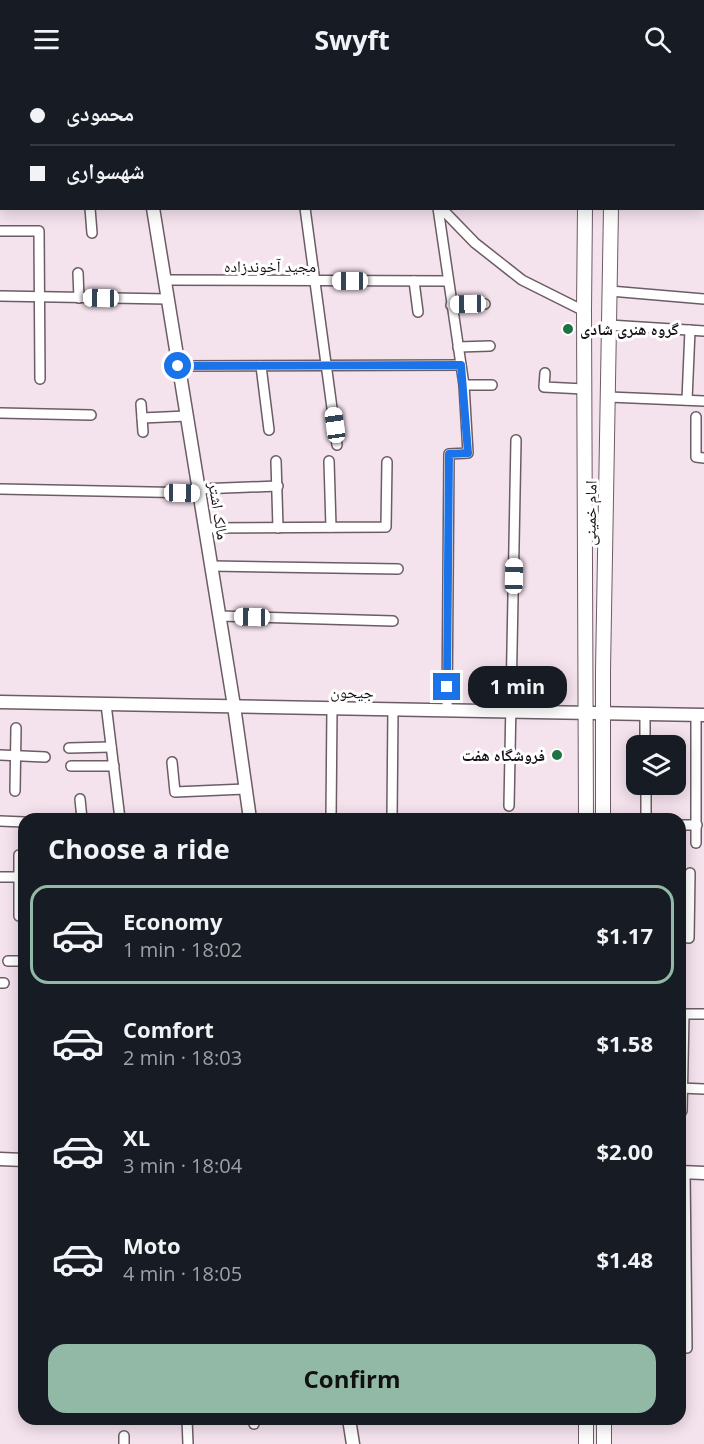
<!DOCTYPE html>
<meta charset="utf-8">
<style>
body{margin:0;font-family:"Open Sans","Noto Naskh Arabic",sans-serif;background:#20242c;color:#f1f3f6;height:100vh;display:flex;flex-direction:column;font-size:22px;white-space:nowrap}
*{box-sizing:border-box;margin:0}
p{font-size:20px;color:#9ea1a6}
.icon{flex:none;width:33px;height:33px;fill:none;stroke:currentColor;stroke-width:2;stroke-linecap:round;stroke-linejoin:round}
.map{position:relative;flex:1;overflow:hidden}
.panel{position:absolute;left:18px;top:735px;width:668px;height:612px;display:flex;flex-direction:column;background:#171b24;border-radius:18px;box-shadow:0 3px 15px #0003}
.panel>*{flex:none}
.top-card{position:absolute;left:0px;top:0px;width:705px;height:132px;box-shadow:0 3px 15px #0003;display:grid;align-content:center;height:132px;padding:0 30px;background:#171b24}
.tools{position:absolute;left:626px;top:657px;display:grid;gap:12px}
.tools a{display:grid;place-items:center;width:60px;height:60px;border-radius:12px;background:#171b24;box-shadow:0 3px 15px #0003;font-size:30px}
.end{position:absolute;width:27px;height:27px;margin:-14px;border:8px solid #1a73e8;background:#fff;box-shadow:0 0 0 3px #fff}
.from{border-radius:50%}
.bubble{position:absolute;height:42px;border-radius:18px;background:#171b24;box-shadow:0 3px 15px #0003;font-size:20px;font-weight:700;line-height:42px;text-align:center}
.car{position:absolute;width:18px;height:36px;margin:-18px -9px;border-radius:8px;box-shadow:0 0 4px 2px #0007;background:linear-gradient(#fff 24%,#345 0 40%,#fff 0 76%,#345 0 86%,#fff 0)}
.top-card b{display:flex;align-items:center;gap:21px;height:57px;font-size:22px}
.top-card b+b{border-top:2px solid #363941}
.top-card i{width:15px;height:15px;background:#f1f3f6}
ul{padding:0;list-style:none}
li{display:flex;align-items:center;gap:18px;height:99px;margin:0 12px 9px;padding:0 18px;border:3px solid transparent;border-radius:18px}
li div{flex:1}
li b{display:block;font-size:22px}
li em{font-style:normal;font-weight:700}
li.on{border-color:#92b9a6}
li>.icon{width:54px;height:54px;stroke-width:1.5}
h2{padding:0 30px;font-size:27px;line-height:72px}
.cta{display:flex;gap:12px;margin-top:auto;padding:12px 30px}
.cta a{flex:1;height:69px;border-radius:18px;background:#92b9a6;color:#111;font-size:24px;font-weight:700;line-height:69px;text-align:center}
header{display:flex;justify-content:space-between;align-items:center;height:78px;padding:0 30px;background:#171b24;font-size:27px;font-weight:700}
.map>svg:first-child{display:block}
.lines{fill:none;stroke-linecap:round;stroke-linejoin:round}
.street-casing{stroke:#6c5c66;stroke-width:12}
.secondary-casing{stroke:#6c5c66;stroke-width:15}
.primary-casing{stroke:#6c5c66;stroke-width:16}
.street{stroke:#fff;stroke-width:9}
.secondary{stroke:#fff;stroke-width:12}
.primary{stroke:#fff;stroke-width:14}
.route{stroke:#1a73e8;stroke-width:8}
.poi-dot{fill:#1f7244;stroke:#fff;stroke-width:2}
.labels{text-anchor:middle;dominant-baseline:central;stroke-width:6;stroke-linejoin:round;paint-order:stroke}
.street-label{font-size:16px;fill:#171115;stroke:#fff}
.poi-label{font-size:16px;font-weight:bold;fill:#171115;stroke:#fff;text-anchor:start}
</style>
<header><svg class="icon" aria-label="menu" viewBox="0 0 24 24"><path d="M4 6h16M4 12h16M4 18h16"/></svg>Swyft<svg class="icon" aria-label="search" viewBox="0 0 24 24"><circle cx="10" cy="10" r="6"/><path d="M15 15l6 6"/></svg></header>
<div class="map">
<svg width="704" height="1366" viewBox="0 0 704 1366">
<rect width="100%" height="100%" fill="#f4e2ed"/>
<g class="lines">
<g class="street-casing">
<g id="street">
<path d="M249,0V2"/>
<path d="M315,0V2"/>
<path d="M404,0L407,2"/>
<path d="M685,0L689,2"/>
<path d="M215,2L217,0"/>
<path d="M340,2L342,0"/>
<path d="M381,2L382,0"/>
<path d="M667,2L668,0"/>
<path d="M704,7V8"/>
<path d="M0,55L2,54"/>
<path d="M90,130L92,155"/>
<path d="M305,130L337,367"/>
<path d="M438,130L464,307L468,375L449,376L447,633"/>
<path d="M441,130L475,165L522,202L584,233"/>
<path d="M0,153H39L40,301"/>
<path d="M78,195L79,220"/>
<path d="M165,202L448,203"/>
<path d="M414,203L418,234"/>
<path d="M610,213L704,221"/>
<path d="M0,218L168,221"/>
<path d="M451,227L485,226"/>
<path d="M609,247L704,253"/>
<path d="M458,269L490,268"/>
<path d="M179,288L461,287"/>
<path d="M261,288L269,352"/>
<path d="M545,295L544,309L584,311"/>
<path d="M464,307H492"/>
<path d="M609,319L704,323"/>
<path d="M687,322L690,252"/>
<path d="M141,326L143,354"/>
<path d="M0,335L91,337"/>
<path d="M696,339V379L704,380"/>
<path d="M142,340L187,338"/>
<path d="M276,383L278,450"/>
<path d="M329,383L331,449"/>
<path d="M0,411L199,415"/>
<path d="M199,411L278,408"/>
<path d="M205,450L386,449L387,384"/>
<path d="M211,488L398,491"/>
<path d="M219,538L393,543"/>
<path d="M106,626L120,741"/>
<path d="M645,636V668"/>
<path d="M69,670L111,669"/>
<path d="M0,677L45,679"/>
<path d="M172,684L175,714L245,711"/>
<path d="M71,688H114"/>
<path d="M646,706V741"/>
<path d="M15,713L16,650"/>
<path d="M80,721L82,741"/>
<path d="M509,728L516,362"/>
<path d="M331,741L332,630"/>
<path d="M392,741L393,631"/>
<path d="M0,743L24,744"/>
<path d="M680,747H697"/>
<path d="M696,765V637"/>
<path d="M19,777V838H24"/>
<path d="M0,799H19"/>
<path d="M680,859L689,860L690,795"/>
<path d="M8,883H24"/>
<path d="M0,905H4"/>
<path d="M680,936H704"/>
<path d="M680,1010L704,1011"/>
<path d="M682,1033L684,936"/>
<path d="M685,1094L687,1270"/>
<path d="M187,1341L188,1366"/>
<path d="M254,1341V1346"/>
<path d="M124,1358V1366"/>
</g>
</g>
<g class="secondary-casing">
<g id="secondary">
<path d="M132,0V2"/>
<path d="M153,130L234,628L250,741"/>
<path d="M0,624L704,637"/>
<path d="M0,1081L24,1082"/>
<path d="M680,1094L704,1095"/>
<path d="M349,1341L353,1366"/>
</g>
</g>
<g class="primary-casing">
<g id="primary">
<path d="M587,2V0"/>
<path d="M612,2V0"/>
<path d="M585,130L584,233L586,741"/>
<path d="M603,741V593L611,130"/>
<path d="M586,1341V1366"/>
<path d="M604,1341V1366"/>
</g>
</g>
<use href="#street" class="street"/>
<use href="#secondary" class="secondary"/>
<use href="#primary" class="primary"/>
</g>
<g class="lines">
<path class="route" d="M178,288L461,287L468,375L449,376L447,609"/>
</g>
<g class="poi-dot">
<circle cx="568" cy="251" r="6"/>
<circle cx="557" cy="677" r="6"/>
</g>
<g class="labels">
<g class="street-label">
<text x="270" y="188">مجید آخوندزاده</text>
<text transform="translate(219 433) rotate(81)">مالک اشتر</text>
<text transform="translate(590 435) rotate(-89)">امام خمینی</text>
<text transform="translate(352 614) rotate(1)">جیحون</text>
</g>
<g class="poi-label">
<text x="580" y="251">گروه هنری شادی</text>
<text x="545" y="677" text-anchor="end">فروشگاه هفت</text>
</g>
</g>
</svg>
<div class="tools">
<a><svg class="icon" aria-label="layers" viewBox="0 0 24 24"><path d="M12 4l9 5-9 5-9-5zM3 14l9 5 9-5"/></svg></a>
</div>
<i class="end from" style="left:178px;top:288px"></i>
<i class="end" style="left:447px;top:609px"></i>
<div class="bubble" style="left:468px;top:588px;width:99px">1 min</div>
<i class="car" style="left:350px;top:203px;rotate:270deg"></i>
<i class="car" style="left:101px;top:220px;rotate:271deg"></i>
<i class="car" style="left:468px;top:226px;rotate:269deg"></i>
<i class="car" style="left:335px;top:347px;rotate:352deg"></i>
<i class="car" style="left:182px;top:415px;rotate:91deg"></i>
<i class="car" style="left:514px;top:498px;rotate:1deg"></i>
<i class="car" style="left:252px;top:539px;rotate:271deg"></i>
<div class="top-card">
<b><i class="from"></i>محمودی</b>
<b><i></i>شهسواری</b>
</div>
<section class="panel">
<h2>Choose a ride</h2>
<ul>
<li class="on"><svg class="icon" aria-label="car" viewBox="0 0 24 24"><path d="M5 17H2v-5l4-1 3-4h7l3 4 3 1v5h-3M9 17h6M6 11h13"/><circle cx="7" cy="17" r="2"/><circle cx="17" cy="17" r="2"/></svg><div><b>Economy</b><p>1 min · 18:02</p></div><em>$1.17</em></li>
<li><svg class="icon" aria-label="car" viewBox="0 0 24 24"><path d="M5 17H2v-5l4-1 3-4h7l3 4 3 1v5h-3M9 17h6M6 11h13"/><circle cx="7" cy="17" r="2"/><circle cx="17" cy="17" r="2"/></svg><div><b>Comfort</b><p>2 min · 18:03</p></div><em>$1.58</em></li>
<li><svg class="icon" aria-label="car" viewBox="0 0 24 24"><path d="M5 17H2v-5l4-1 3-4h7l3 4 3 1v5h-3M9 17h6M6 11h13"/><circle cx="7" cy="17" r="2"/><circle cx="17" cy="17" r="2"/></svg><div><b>XL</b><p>3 min · 18:04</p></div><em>$2.00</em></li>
<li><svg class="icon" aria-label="car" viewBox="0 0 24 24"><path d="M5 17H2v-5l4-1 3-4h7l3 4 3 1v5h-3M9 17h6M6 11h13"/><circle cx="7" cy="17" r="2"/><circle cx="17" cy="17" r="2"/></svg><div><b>Moto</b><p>4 min · 18:05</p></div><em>$1.48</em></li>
</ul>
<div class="cta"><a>Confirm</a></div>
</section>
</div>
